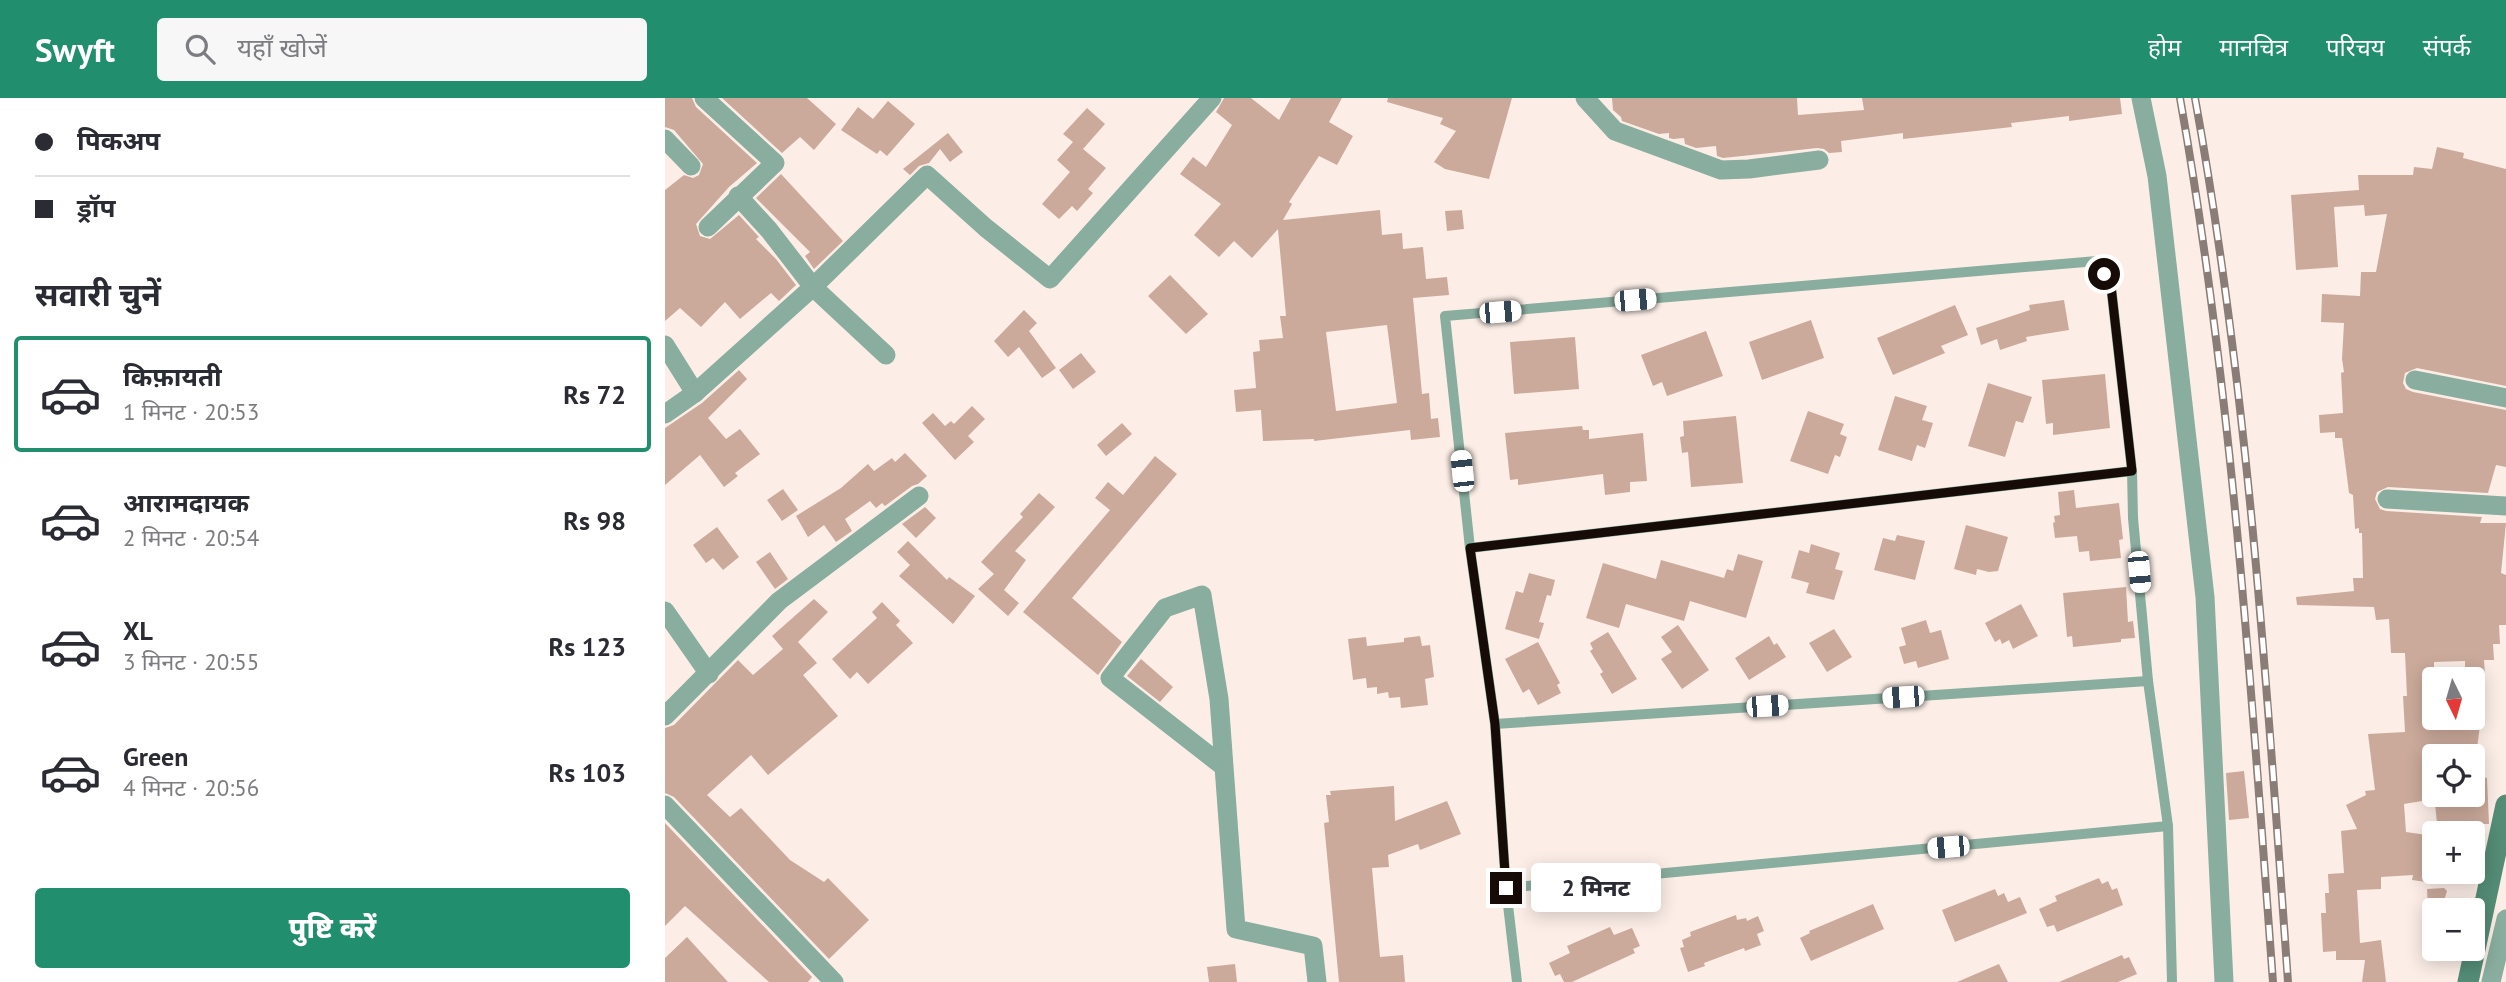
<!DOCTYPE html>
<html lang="hi">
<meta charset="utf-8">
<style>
body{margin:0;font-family:"PT Sans","Noto Sans Devanagari",sans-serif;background:#f7f7f7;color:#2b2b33;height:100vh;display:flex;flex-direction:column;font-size:26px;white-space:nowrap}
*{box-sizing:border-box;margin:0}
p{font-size:23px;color:#7c7c81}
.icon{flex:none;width:38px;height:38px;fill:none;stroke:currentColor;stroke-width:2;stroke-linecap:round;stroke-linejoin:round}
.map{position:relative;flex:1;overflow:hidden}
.sheet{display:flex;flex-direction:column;background:#fff;width:665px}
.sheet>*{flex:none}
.guide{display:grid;align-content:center;height:154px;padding:0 35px;background:#fff}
.needle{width:46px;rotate:175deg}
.fabs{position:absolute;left:1757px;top:569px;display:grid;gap:14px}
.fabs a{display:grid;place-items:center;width:63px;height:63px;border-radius:7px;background:#fff;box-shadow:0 4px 18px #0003;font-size:35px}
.end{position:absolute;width:32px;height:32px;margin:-16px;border:9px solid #160b06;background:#fff;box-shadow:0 0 0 4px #fff}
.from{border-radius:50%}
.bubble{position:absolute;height:49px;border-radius:7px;background:#fff;box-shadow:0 4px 18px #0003;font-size:23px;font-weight:800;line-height:49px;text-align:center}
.car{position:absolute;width:21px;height:42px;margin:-21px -10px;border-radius:9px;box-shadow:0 0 5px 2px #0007;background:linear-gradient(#fff 24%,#345 0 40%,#fff 0 76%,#345 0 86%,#fff 0)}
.guide b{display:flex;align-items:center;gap:24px;height:66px;font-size:26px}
.guide b+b{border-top:2px solid #e1e1e2}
.guide i{width:18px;height:18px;background:#2b2b33}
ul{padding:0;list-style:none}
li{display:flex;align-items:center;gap:21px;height:116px;margin:0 14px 10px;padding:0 21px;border:4px solid transparent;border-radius:7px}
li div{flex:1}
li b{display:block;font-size:26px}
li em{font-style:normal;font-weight:800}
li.active{border-color:#218e6d}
li>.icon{width:63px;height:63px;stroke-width:1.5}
h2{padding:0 35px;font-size:32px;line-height:84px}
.action{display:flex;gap:14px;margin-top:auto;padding:14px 35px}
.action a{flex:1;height:80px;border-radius:7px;background:#218e6d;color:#fff;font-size:28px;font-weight:800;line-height:80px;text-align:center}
header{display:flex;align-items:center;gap:42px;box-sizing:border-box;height:98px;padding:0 35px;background:#218e6d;color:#fff}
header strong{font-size:33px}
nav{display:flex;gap:38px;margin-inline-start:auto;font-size:24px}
.search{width:490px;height:63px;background:#f7f7f7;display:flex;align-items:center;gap:18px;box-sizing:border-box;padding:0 24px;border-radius:7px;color:#7c7c81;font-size:26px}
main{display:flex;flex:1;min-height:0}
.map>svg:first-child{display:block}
.building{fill:#cbaa9b;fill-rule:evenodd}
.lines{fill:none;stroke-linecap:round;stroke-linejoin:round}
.lane{stroke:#89ad9e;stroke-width:10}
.street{stroke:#89ad9e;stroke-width:19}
.secondary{stroke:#548c76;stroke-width:21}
.rail-casing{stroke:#8a7d77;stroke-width:8}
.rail{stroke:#fff;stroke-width:5;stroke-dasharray:16;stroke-linecap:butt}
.route{stroke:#160b06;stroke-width:9}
</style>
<header>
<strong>Swyft</strong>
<div class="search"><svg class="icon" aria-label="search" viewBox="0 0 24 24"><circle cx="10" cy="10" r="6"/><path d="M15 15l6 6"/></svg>यहाँ खोजें</div>
<nav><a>होम</a><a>मानचित्र</a><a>परिचय</a><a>संपर्क</a></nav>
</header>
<main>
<section class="sheet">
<div class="guide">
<b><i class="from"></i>पिकअप</b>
<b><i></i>ड्रॉप</b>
</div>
<h2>सवारी चुनें</h2>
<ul>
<li class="active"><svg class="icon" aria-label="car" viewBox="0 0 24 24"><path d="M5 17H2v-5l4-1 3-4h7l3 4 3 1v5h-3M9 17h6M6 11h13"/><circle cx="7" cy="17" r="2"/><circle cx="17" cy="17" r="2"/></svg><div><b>किफ़ायती</b><p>1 मिनट · 20:53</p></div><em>Rs 72</em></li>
<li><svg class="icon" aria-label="car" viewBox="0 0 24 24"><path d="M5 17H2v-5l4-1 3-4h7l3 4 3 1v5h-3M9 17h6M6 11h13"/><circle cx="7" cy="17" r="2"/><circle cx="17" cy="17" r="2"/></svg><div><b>आरामदायक</b><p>2 मिनट · 20:54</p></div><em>Rs 98</em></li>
<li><svg class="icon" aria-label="car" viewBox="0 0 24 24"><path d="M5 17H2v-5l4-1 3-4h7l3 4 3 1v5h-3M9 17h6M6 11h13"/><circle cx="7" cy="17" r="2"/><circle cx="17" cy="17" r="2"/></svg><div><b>XL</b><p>3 मिनट · 20:55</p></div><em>Rs 123</em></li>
<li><svg class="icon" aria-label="car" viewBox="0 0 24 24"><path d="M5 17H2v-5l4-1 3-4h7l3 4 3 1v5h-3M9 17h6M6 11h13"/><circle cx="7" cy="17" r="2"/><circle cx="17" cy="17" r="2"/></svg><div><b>Green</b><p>4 मिनट · 20:56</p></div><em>Rs 103</em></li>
</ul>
<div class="action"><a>पुष्टि करें</a></div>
</section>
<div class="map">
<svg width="1841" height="884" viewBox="0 0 1841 884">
<rect width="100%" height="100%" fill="#fceee7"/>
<g class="building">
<path d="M0,0H27L31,9L92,65L64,89L31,126L35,138L45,141L74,117L94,139L91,141L111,161L131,187L114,203L106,195L75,221L60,204L36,229L15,210L0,223V92L19,77L28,80L34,77L38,66L9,32L0,29Z"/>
<path d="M57,0H142L171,26L149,52L135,39L117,55Z"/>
<path d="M559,0H586L614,22L626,0H677L664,24L688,38L672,67L654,58L624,104L627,106L618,122L715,112L717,137L737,135L738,151L758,149L761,181L782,179L784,197L748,200L757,296L764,295L766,321L773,320L775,339L746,342L745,332L649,343V341L598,343L596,312L571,314L569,292L591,290L588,254L595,253L594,242L618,240L615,218H621L613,131L587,160L569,143L554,159L529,137L556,106L515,76L528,59L541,69L567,27L551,14ZM722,227L732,305L671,313L661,234Z"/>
<path d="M723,0H847L824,81L780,71L769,64L791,33L775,26L778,20L722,4Z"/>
<path d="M947,0H1132L1133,17L1199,12L1197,0H1455L1457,16L1404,23V18L1346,25L1347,29L1238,41V35L1176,43L1177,54L1164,55L1159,51L1152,50L1058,60L1052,58L1051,48L1031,50L1020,46L1019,40L1008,41L1004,40V35L994,36L957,23L956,19L948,12Z"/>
<path d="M223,3L250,26L222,58L215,52L212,56L176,32L193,9L208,21Z"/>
<path d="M422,10L440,26L418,51L441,70L423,91L428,95L412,113L407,108L394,121L377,106L405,74L392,62L408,44L398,36Z"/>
<path d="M283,35L298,54L285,64L275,51L264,65L254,68L245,77L238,71Z"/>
<path d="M1772,49L1799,55L1798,60L1841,71V288L1752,270L1740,275L1738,285L1741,291L1748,294L1841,312V369L1831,367L1823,395L1723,389L1712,394L1710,401L1715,411L1721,413L1817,419L1815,425H1841L1836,475L1841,477V527H1834L1835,546H1828L1829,562H1819L1820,576H1800V563L1769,564V620H1816L1811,658H1769V701L1739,706L1741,734L1769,738L1768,785L1747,782L1748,777L1716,779V791L1692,792L1695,845L1716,842L1721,884H1697L1700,862H1671V853L1658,854L1656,815H1661L1660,795H1664L1663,776L1679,775L1676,733L1692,731L1681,707L1701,697L1700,693L1710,692L1703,636L1740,634L1738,598H1742L1740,555H1726L1724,521L1711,522L1709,509L1632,507L1631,499L1689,493L1688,480H1698L1697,435H1694V430L1690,431L1688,397L1684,395L1677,340H1670V334L1655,335L1654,317L1678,315L1676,275L1679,274L1677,261L1679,225L1656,224L1657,196L1695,198L1696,174H1711L1722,116L1700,118L1699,107L1669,109L1673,169L1631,172L1626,97L1694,92L1693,77H1748L1749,69L1767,71Z"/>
<path d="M116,76L178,143L149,171L140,158L145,154L91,100Z"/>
<path d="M797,112L799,131L782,133L780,113Z"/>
<path d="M505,177L543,216L521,236L483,198Z"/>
<path d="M1399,202L1404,232L1361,239L1362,243L1335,252L1332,241L1316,247L1311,230L1365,212L1364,207Z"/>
<path d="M1290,207L1303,237L1276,248L1280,255L1228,277L1212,240Z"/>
<path d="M359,212L372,225L364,233L391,270L377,280L354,249L343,259L329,243Z"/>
<path d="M1146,222L1159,260L1097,282L1084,244Z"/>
<path d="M1041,233L1058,278L1002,298L997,284L988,288L976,257Z"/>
<path d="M910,239L914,291L849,296L845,244Z"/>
<path d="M416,255L431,274L408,291L394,272Z"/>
<path d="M74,272L82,281L43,320L61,341L75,331L95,356L70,375L73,378L59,389L35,357L0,387V330L37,305Z"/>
<path d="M1440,276L1445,330L1388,337V325L1381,326L1377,282Z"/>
<path d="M1323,285L1367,299L1358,325L1351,323L1340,359L1303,348Z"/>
<path d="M1230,298L1262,308L1257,322L1268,325L1260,350L1252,347L1247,363L1213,352Z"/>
<path d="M307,308L320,321L303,338L309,344L290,362L257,325L268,315L280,328L286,323L289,326Z"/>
<path d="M1143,313L1179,326L1175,336L1182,339L1175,359L1170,357L1163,376L1125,363Z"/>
<path d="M1071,318L1078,385L1026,389L1023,354L1017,355L1015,339L1019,338L1018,323Z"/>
<path d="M457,325L467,336L441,358L432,347Z"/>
<path d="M917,328L918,332H924V341L978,335L982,383L965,384V394L940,397L938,376L853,387V381L845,382L840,335Z"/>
<path d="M240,355L262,378L253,386L247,388L220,408L217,405L211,410L205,403L180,421L187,433L171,444L159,427L143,439L131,418L176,390L203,366L209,373L227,360L230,364Z"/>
<path d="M490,358L512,376L407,500L457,544L433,577L358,514L445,412L430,400L443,384L458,397Z"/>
<path d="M118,391L133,412L117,423L102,402Z"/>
<path d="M1409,392L1411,410L1454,405L1458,441L1454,442L1456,460L1425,463L1424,453L1414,454L1412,438L1390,440L1388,425L1390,424L1389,418L1395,417L1393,394Z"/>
<path d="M374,395L390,409L350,453L361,462L339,492L354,505L343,518L313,491L329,476L316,464L358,419L355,416Z"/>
<path d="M260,409L271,420L251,440L237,426Z"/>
<path d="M1301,427L1343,439L1333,473L1324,474L1312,471L1311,477L1289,471Z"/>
<path d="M52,429L74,459L58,472L48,460L41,465L28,447Z"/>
<path d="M1232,437L1260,443L1250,482L1209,472L1218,440L1230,443Z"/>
<path d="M243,443L282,482L284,479L310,498L288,526L234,478L245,467L232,454Z"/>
<path d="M1146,446L1175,455L1170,471L1178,473L1169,502L1141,495L1144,485L1126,480L1134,452L1144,455Z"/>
<path d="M105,454L123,481L110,491L91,464Z"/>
<path d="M1073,456L1098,463L1081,520L1025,503L1019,523L961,506L954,530L921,520L938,465L991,481L996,462L1059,480L1062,471L1068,473Z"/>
<path d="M864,475L890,482L886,498L882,497L874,524L879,525L874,541L840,531L851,493L858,495Z"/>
<path d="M1461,489L1463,524L1468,523L1470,540L1456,541V544L1408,549L1407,538L1402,539L1398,495Z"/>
<path d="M149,501L163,514L133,544L152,565L138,577L173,618L103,677L86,657L42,697L65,719L76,710L125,762L159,784L163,780L204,822L164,861L9,699L0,695V630L9,627L73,562L88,577L118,551L107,538Z"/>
<path d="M217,504L235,523L231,527L248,545L203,586L192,574L185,581L167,561L212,520L207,514Z"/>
<path d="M1356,506L1373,538L1348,551L1344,542L1337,546L1335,541L1330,544L1320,525Z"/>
<path d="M1261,522L1265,535L1276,532L1284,561L1253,570L1251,563L1239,566L1234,549L1241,547L1236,530Z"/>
<path d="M1013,527L1044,572L1017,591L996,561L1007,554L996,539Z"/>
<path d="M1169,531L1187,559L1162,574L1144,545Z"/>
<path d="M943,534L972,581L947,596L935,576L938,574L925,553L928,551L925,545Z"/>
<path d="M755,538L757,548L765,547L769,579L760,581L763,607L736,610L735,599L724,600L723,594L712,596V589L702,590L701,580L688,582L683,541L701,539L702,548L739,544V540Z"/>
<path d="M1104,538L1109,547L1112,545L1121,559L1084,582L1070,560Z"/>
<path d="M873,544L895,585L892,587L896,595L873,607L864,591L858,595L840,561Z"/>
<path d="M476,561L508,589L495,604L462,578Z"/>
<path d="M1579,673L1584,720L1564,722L1561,675Z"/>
<path d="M1808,676L1822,680L1824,726H1801L1800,735H1773L1769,696H1808Z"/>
<path d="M729,688L730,723L782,703L796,736L755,752L753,746L723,757L724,769L707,770L715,859L738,857L740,884H674L659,725L664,724L661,697H666L665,693Z"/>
<path d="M0,725L147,879L143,884H104L20,808L0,828Z"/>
<path d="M1434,780L1437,786L1443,783L1447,792L1452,790L1458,807L1392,834L1389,827L1382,829L1374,811L1392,803L1390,798Z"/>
<path d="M1779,790L1782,793L1776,812H1763L1762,791Z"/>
<path d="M1330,791L1333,798L1339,795L1343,804L1355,799L1362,815L1290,844L1277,812Z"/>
<path d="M1208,806L1219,831L1146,863L1135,840L1145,835L1144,833Z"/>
<path d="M1071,817L1072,822L1081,820L1082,823L1093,818L1099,833L1092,836L1096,847L1080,853L1079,850L1039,865L1040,868L1023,874L1015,850L1019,849L1017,842L1026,838L1025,834Z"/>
<path d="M945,829L949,837L967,830L975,848L968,851L970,855L907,884H899L895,876L890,878L884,865L905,855L902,848Z"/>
<path d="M22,839L63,884H0V860Z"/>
<path d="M1457,857L1459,861L1464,859L1472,876L1453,884H1394Z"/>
<path d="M570,866L572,884H544L542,869Z"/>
<path d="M1334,866L1343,884H1292Z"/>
</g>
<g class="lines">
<g class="lane">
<path d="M805,450L1467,373"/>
<path d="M830,626L1483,583"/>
<path d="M841,790L1503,728"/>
<path d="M852,884L841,790L830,626L805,450L780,218L1432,163L1446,188L1467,373L1468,420L1483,583L1503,728L1507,884"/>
</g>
<g class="street">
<path d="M39,0L110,65L43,129"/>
<path d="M920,0L950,33L1056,72L1084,71L1154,62"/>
<path d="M1476,0L1492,78L1540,499L1559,884"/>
<path d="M0,41L26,68"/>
<path d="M73,98L104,132L148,189L221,257"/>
<path d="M0,247L30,295"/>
<path d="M1750,282L1841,300"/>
<path d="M0,316L30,295L148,189L262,77L321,130L385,181L547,0"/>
<path d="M1722,401L1841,408"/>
<path d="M0,513L44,576"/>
<path d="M0,618L114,503L254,398"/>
<path d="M559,669L445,580L500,510L537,497L554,601L571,831L648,848L652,884"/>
<path d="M0,707L169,884"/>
<path d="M1826,884L1841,821"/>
</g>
<path class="secondary" d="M1803,884L1841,707"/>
<g class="rail-casing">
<g id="rail">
<path d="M1515,0C1567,292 1586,588 1608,884"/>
<path d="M1530,0C1583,292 1602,588 1623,884"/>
</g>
</g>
<use href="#rail" class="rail"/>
</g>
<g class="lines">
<path class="route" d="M841,790L830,626L805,450L1467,373L1446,188L1439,176"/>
</g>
</svg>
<div class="fabs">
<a><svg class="needle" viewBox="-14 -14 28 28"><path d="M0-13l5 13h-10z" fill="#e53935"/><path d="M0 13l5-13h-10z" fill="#7c7c81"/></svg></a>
<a><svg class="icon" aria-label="locate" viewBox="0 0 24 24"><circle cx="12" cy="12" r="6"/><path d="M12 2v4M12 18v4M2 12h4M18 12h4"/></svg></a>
<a>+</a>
<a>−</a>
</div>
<i class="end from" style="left:1439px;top:176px"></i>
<i class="end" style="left:841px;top:790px"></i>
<div class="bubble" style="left:866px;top:765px;width:130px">2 मिनट</div>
<i class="car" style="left:970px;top:202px;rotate:85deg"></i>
<i class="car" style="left:835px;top:214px;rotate:85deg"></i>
<i class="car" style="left:797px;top:373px;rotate:354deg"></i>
<i class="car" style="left:1474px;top:474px;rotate:175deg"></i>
<i class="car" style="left:1238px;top:599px;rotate:266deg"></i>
<i class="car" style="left:1102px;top:608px;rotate:86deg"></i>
<i class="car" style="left:1283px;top:749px;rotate:265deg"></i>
</div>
</main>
